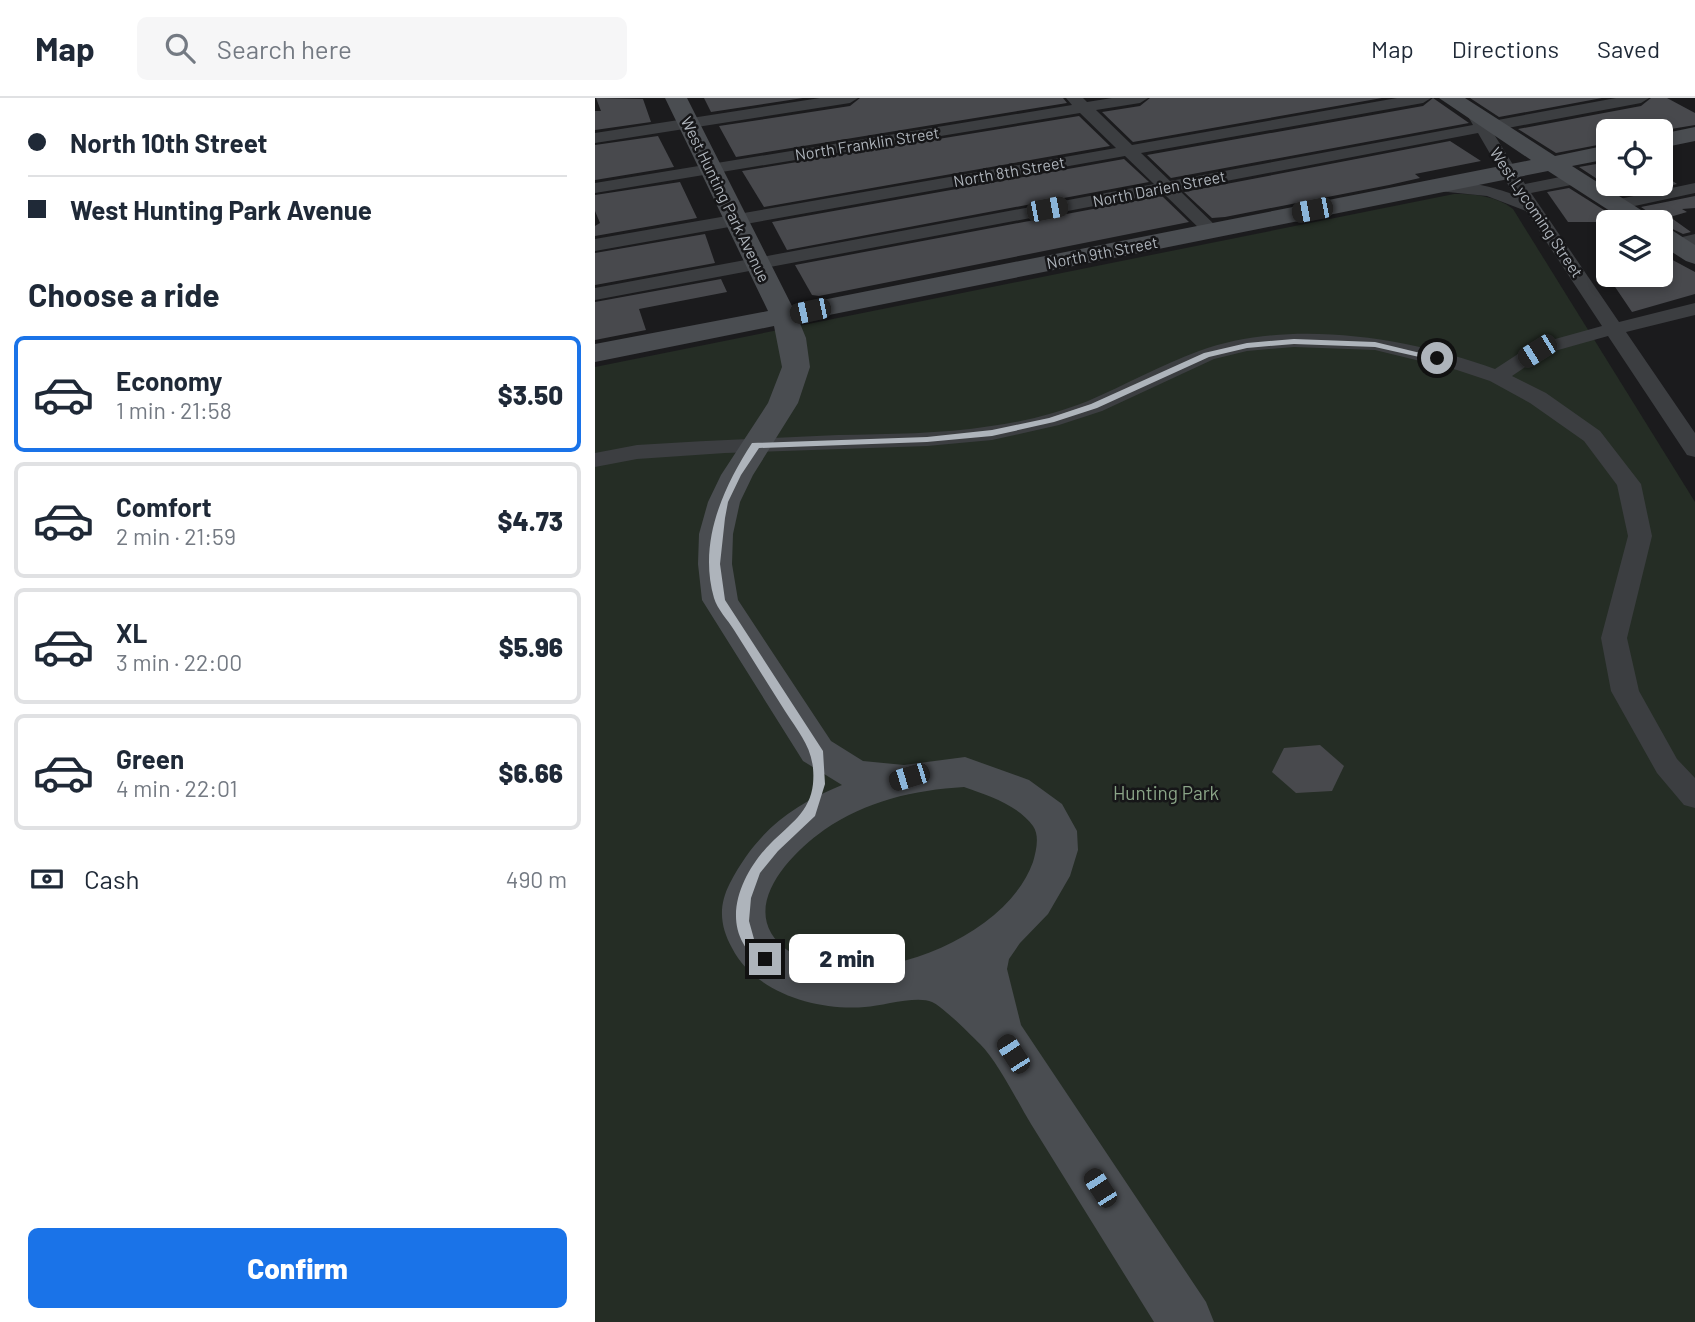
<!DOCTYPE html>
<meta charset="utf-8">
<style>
body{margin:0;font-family:Barlow,sans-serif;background:#f6f6f7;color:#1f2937;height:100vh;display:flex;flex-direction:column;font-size:26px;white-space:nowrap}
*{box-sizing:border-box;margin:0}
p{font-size:23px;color:#747a83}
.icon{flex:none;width:38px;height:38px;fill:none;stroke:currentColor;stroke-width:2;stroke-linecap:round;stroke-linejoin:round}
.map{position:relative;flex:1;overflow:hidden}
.sheet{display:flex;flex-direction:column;background:#fff;width:595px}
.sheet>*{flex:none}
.hud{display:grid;align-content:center;height:154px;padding:0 28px;background:#fff}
.tools{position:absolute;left:1001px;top:21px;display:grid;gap:14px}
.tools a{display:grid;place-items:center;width:77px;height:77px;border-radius:10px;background:#fff;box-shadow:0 4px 10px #0003;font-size:35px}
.end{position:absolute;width:32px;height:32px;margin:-16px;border:9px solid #aeb4bb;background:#111;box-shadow:0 0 0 4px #111}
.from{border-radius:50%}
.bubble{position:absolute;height:49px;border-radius:10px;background:#fff;box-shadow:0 4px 10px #0003;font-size:23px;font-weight:800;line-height:49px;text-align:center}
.car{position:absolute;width:21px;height:42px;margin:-21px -10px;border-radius:9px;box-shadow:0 0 5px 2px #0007;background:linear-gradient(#222 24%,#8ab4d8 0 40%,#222 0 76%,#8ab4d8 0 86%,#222 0)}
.hud b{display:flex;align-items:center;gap:24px;height:66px;font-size:26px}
.hud b+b{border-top:2px solid #e0e1e3}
.hud i{width:18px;height:18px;background:#1f2937}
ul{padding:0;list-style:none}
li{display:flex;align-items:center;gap:21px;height:116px;margin:0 14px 10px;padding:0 14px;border:4px solid #e0e1e3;border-radius:10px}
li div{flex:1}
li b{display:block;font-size:26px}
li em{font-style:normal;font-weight:800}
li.current{border-color:#1a73e8}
li>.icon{width:63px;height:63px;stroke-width:1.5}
h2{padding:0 28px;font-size:32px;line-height:84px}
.pay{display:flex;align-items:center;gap:18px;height:77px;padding:0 28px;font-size:26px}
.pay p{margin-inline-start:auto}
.primary-button{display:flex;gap:14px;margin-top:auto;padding:14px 28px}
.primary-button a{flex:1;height:80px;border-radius:10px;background:#1a73e8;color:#fff;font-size:28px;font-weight:800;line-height:80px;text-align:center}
header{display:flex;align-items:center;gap:42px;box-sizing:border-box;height:98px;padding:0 35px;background:#fff;border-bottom:2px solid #e0e1e3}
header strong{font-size:33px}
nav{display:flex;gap:38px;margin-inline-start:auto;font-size:24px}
.search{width:490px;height:63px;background:#f6f6f7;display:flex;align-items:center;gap:18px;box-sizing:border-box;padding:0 24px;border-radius:10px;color:#747a83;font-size:26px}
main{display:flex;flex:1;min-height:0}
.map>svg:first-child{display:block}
.green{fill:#252d25}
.building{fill:#48494d}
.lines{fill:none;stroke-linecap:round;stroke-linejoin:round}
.street{fill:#3c3e41;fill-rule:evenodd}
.secondary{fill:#4a4d51;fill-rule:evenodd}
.route{fill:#aeb4bb}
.labels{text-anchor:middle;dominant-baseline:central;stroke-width:5;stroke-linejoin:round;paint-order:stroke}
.far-street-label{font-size:16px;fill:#aeb4bb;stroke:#161618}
.park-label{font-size:19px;fill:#8aa487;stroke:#161618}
</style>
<header>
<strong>Map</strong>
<div class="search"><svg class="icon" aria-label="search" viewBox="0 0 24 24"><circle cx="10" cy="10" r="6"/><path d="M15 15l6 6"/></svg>Search here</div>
<nav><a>Map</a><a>Directions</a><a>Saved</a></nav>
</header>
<main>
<section class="sheet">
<div class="hud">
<b><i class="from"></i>North 10th Street</b>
<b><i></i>West Hunting Park Avenue</b>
</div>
<h2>Choose a ride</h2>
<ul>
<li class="current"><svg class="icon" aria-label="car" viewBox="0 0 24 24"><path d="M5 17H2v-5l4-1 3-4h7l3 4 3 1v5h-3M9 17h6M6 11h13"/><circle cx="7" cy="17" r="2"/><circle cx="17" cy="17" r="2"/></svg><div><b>Economy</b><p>1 min · 21:58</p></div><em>$3.50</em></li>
<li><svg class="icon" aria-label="car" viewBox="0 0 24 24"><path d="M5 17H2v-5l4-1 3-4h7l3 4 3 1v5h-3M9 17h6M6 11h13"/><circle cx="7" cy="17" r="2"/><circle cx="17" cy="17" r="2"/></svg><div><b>Comfort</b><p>2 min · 21:59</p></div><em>$4.73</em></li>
<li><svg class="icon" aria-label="car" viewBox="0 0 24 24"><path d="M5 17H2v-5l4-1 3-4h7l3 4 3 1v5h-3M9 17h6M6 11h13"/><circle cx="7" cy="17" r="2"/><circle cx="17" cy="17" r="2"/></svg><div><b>XL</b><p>3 min · 22:00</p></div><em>$5.96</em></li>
<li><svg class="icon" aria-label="car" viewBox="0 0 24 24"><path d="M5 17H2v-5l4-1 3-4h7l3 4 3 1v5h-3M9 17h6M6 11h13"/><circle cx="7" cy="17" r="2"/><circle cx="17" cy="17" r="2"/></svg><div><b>Green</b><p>4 min · 22:01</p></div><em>$6.66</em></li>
</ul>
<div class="pay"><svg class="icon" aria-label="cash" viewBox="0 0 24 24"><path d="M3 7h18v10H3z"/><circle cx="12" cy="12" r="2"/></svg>Cash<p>490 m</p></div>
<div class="primary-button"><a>Confirm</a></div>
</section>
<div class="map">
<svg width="1100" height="1224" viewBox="0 0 1100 1224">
<rect width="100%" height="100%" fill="#1b1b1d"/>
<path class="green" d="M859,96C881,96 901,98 918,111L1100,404V1224H0V269Z"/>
<g class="building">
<path d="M1,0L48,1L56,24L0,32V13H6Z"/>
<path d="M109,0H208L116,14Z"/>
<path d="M265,0H468L472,5L141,59L124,28L255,8Z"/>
<path d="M555,0H787L538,44L507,14L545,8Z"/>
<path d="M838,0L874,25L576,80L552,57L828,8Z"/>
<path d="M875,0H1007L904,19Z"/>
<path d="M1056,0H1072L1100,15V27L1064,33H1013V45L961,55L923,31L1046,8Z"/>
<path d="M484,18L515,48L169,109L147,73Z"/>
<path d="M63,38L79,69L0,82V47Z"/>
<path d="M855,43L886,63L820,76L825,80L794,87L630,119L617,120L589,94Z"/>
<path d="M529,61L554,84L192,152L177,124Z"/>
<path d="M1013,64V87L1066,86L1067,76L1082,86L1028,98L984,69Z"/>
<path d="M85,84L102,120L0,138V128L5,125L0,113V97Z"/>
<path d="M974,90L1028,124H973L952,94Z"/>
<path d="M567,98L594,124L224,198L217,197L200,167Z"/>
<path d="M1100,98V110L1087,111L1092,114L1075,119L1096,134L1088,136L1063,124L1058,117L1046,109Z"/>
<path d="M110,136L120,165L0,187V155Z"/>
<path d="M1066,150L1078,158L1072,159L1100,174V196L1037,214L1012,177H1058L1066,182Z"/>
<path d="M126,181L132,194L44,211L51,232L0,242V204Z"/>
<path d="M725,647L749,668L737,693L701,695L677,674L689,650Z"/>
</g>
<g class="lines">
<g class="street">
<path d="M225,0H263L255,5L0,45V35Z"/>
<path d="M471,0H488L492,4L517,0H553L545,5L501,12L537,47L802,0H836L828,5L546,55L575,83L878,27L871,15L879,10L885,12L892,24L1021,0H1054L1046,5L897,33L930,86L980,76L989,81L986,85L936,95L1024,224L1100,205V217L1031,234L1100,335V359L1092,357L1013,238L949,256L917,278L951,295L1005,333L1046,386L1057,438L1032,540L1044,593L1082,661L1100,680V710L1089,707L1062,675L1016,593L1006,540L1033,438L1022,387L989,343L935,305L895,283L862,272L780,252L699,249L652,253L619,261L507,313L464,327L397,342L332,348L130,355L42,361L0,369V355L42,347C109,343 176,340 243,337C294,336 345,336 396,328C428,324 463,315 493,303C530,287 566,267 604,253C694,220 812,239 900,271L935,248L1007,228L931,113L892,98L843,93L834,88C847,75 903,90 919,97L883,35L584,92L625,132L616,137L610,136L568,95L0,202V190L559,86L530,58L0,153V141L521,50L485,15L0,95V85L477,7Z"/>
<path d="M1100,85V95L1021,112L1012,107L1015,103Z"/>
<path d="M1100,136V148L1082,152L1073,146L1075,142Z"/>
</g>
<g class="secondary">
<path d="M70,0H92L197,208L936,62L844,0H870L960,58L1013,47V61L977,68L1057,119L1060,124H1032L953,73L204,223L211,240L215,269L203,305L158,377L145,404L138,436L137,466L143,502L236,643L268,663L309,667L370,659L434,682L467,706L482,733L483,752L475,778L453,816L425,845L414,861L412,871L426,927L611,1204L619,1224H559C518,1158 477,1092 436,1026C422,1003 403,964 385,946C376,937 348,909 337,904C322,897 287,908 270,909C222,913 160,895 137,850C125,828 123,808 135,785C161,735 195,708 247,687L208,663L107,502L103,466L104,436L113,404L126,377L173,305L187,269L179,228L0,264V246L173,213ZM369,689C392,697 423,707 438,728C445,738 441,753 438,764C414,830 320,870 255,871C232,871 214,867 195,854C139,816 191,759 229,732C271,703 319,692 369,689Z"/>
<path d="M1100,29V43L1066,50V36Z"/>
<path d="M1066,128L1075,131L1100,147V166L1091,163L1066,147Z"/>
</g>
</g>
<path class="route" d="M699,241L780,244L846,260L842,263L780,249L699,246L652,250L614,259L502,310L459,324L397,338L332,344L164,350L146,377L133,404L130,420L125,466L130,502L228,653L230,686L220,718L183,753L165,775L156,800L154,823L159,841L177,861L175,865H165C160,859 152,853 148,845C129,811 152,769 176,745C195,726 215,714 218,686C221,653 206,638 190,613C173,586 156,559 139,532C133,522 122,511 119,500C103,444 128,390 157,345L332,339L397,332L454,320L496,306L609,255L652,245Z"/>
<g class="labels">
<g class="far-street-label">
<text transform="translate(272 45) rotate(-9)">North Franklin Street</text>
<text transform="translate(414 73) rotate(-10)">North 8th Street</text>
<text transform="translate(564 90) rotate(-11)">North Darien Street</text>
<text transform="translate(131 101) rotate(64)">West Hunting Park Avenue</text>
<text transform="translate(942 114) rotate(56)">West Lycoming Street</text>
<text transform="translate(507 154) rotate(-11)">North 9th Street</text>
</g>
<g class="park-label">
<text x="571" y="694">Hunting Park</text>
</g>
</g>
</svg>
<div class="tools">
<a><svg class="icon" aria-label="locate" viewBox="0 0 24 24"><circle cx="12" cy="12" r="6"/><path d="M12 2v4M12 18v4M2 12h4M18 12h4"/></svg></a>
<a><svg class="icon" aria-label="layers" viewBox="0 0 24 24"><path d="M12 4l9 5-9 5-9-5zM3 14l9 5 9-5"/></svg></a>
</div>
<i class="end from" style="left:842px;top:260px"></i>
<i class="end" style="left:170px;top:861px"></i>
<div class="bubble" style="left:194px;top:836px;width:116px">2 min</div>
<i class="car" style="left:452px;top:111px;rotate:79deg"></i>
<i class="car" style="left:717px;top:112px;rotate:259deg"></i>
<i class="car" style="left:215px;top:213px;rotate:258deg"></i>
<i class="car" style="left:942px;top:253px;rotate:238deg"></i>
<i class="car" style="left:314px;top:679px;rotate:253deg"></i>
<i class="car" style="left:418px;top:956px;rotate:327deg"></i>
<i class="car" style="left:505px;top:1090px;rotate:327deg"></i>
</div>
</main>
